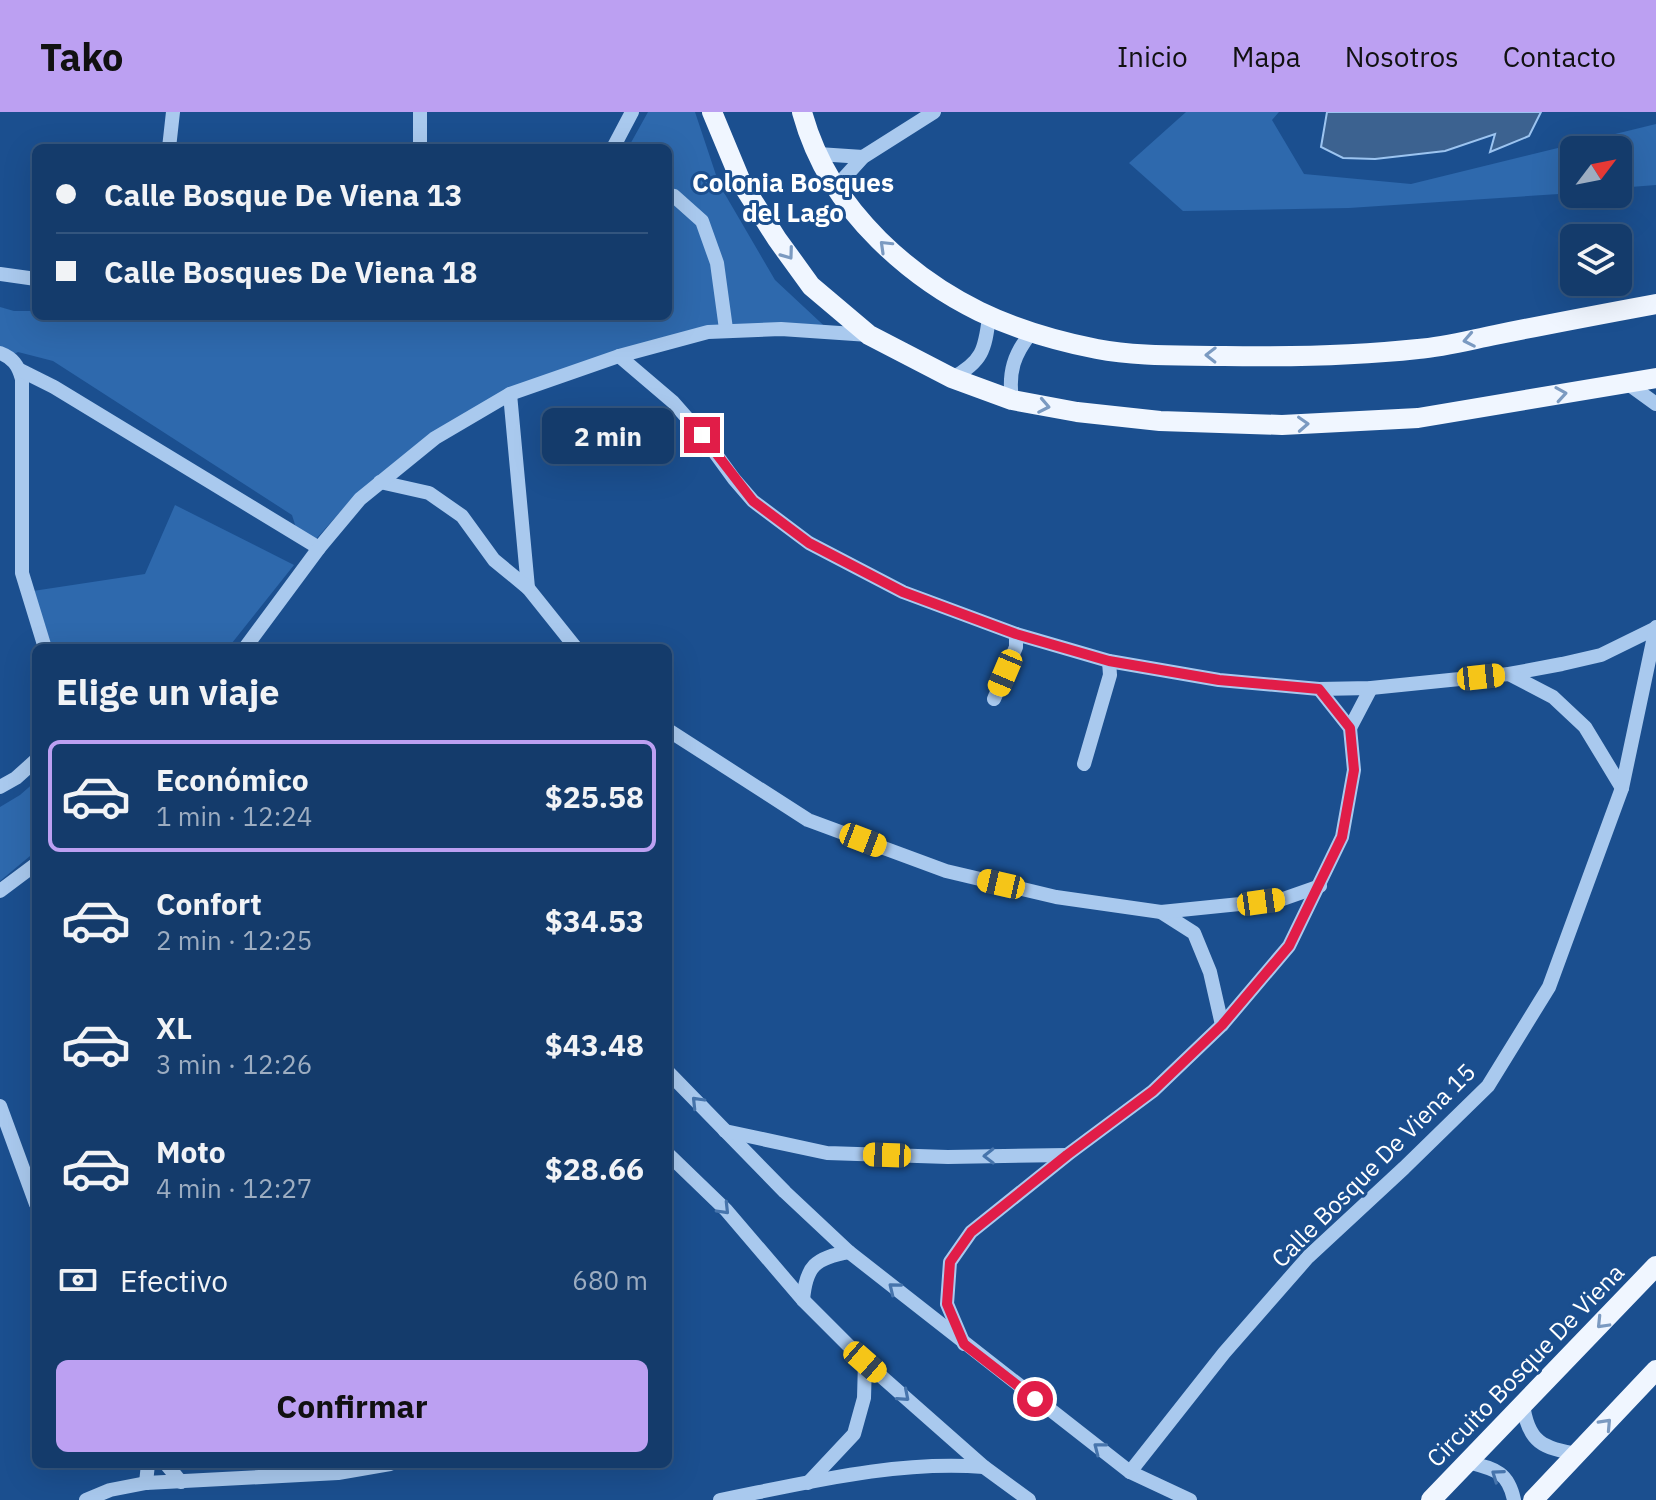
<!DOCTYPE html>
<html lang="es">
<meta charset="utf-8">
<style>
body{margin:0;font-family:"IBM Plex Sans",sans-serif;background:#1d4271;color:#f1f3f6;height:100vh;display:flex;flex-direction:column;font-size:30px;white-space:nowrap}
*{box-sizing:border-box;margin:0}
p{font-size:26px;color:#9dadc1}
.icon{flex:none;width:44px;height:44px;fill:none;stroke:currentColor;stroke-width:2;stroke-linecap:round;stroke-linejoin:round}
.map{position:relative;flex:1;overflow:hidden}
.panel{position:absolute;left:32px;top:532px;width:640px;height:824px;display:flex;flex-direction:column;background:#143b6b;border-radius:12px;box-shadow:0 8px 32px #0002,0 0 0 2px #33557e}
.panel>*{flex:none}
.guide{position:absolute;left:32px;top:32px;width:640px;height:176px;border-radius:12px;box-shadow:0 8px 32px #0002,0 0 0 2px #33557e;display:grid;align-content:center;height:176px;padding:0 24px;background:#143b6b}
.needle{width:52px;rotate:58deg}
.controls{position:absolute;left:1560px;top:24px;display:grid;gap:16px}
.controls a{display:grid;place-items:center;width:72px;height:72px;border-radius:12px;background:#143b6b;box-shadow:0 8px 32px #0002,0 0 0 2px #33557e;font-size:40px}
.end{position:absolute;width:36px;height:36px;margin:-18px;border:10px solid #e11d48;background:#fff;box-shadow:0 0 0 4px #fff}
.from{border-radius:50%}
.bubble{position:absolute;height:56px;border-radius:12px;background:#143b6b;box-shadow:0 8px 32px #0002,0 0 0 2px #33557e;font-size:26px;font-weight:800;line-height:56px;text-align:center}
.car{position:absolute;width:24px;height:48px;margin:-24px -12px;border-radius:10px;box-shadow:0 0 6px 2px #0007;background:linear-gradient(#f5c518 24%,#345 0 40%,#f5c518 0 76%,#345 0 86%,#f5c518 0)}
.guide b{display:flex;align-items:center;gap:28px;height:76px;font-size:30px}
.guide b+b{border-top:2px solid #33557e}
.guide i{width:20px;height:20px;background:#f1f3f6}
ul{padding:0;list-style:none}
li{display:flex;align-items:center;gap:24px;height:112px;margin:0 16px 12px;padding:0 8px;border:4px solid transparent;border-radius:12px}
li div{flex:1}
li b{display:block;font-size:30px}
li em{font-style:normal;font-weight:800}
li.active{border-color:#bca0f2}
li>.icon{width:72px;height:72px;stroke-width:1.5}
h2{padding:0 24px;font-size:36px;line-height:96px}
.pay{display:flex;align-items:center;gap:20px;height:88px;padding:0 24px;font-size:30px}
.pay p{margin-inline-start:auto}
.primary-button{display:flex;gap:16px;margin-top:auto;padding:16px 24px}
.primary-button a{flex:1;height:92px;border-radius:12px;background:#bca0f2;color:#111;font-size:32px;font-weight:800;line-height:92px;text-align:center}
header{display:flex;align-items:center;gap:48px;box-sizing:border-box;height:112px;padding:0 40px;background:#bca0f2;color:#111}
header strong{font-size:38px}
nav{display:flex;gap:44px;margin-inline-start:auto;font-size:28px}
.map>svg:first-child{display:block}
.green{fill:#2e69ad}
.water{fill:#3c6290;stroke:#9cc4f0;stroke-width:2}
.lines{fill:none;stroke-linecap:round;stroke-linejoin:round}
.minor{stroke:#a9c9ee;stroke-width:14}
.major{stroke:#f0f6ff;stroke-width:20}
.oneway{stroke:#7b9ac1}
.oneway2{stroke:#4674ac}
.route{stroke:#e11d48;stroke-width:10}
.labels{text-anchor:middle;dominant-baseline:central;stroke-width:6;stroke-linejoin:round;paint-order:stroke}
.street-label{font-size:24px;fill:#fff;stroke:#1b4f8f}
.neighbourhood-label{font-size:26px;font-weight:bold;fill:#fff;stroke:#1b4f8f}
</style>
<header>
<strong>Tako</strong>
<nav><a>Inicio</a><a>Mapa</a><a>Nosotros</a><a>Contacto</a></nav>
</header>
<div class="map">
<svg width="1656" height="1388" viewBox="0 0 1656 1388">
<rect width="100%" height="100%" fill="#1b4f8f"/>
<g class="green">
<path d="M648,0H695L719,72L775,168L834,223L726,213L466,300L349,390L316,427L297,419L292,403L53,249L18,240L8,245L0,243V195L14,199H36V204H668V36H628Z"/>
<path d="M1186,0H1279L1272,8L1304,62L1411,72L1656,12V73L1618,76V38H1574V81L1349,96L1183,99L1129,51Z"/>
<path d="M175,393L294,453L228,536H52L33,479L145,462Z"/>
<path d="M36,669V739L0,769V695L20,683Z"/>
</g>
<path class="water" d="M1327,0H1541L1529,24L1490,40L1495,22L1445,39L1375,47L1343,46L1321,35Z"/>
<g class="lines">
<g class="minor">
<path d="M420,0V36"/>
<path d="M169,36L173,0"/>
<path d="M613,36L632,0"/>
<path d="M818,42L863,45"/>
<path d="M835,76L863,45L934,0"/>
<path d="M668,83L674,84L702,109L717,151L726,217"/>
<path d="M0,162L36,167"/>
<path d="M0,241C13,246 18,253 22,267V461L45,536"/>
<path d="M619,244L673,290L702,323L734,367L753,389L809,431L903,480L1016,522L1109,549L1219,568L1319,577L1371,576L1509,562L1562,552L1601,543L1656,516"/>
<path d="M20,258L54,275L319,436"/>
<path d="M952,266C982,250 985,238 989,205"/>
<path d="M1627,271L1656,292"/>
<path d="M510,282L528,476L576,536"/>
<path d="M1012,288C1008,260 1014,242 1031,221"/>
<path d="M380,370L429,381L462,404L494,448L528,476"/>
<path d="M245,536L319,436L360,387L435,326L510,282L619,244L708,220L781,217L869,223"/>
<path d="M1509,562L1553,585L1585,615L1622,676"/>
<path d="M994,587L1016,535V522"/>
<path d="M1350,616L1371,576"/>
<path d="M668,618L808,708L946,759L1056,785L1161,800L1194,821L1210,860L1222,913"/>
<path d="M1084,652L1110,563L1109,549"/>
<path d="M0,675L16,666L36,648"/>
<path d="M0,779L36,752"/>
<path d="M1161,800L1280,788L1320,774"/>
<path d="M668,960L785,1080L849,1140L1130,1360L1190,1388"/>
<path d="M0,994L36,1092"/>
<path d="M725,1019L827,1041L948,1045L1067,1043"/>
<path d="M668,1042L726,1098L803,1188L865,1250L984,1355L1029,1388"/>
<path d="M803,1188C806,1154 815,1146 849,1140"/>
<path d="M964,1232L947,1192L950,1150L971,1120L1067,1043L1153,979L1222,913L1289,834L1342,725L1354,658L1350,616L1319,577"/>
<path d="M1523,1292C1528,1331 1543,1336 1578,1342"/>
<path d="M1468,1350C1494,1357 1508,1359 1514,1388"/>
<path d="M166,1352L181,1370"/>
<path d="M1130,1360L1224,1241L1308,1145L1404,1056L1488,974L1549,875L1622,676L1656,515"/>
<path d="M146,1371L148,1352"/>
<path d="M808,1371L854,1322L864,1286L865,1250"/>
<path d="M86,1388L110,1378L146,1371L338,1361L390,1352"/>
<path d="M720,1388C806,1371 896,1348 984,1355"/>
</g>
<g class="major">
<path d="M712,0L742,72L777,127L811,174L869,223L952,266L1012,288L1077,300L1160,309L1282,313L1418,306L1656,266"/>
<path d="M802,0C816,51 842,91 879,128C942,190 1011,220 1097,237C1138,245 1183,243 1224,244C1289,245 1354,244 1418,237C1444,235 1470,228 1495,223C1549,212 1602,202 1656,192"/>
<path d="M1431,1388L1656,1154"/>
<path d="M1533,1388L1656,1258"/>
</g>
</g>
<defs><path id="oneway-chevron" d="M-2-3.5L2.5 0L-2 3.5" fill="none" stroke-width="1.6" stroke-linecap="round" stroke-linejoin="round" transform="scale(2)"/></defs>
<g class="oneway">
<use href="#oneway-chevron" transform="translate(885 134) rotate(-136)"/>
<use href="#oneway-chevron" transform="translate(788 142) rotate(54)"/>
<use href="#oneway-chevron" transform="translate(1469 228) rotate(169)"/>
<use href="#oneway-chevron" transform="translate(1211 243) rotate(-179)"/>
<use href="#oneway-chevron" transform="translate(1561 282) rotate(-9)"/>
<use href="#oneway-chevron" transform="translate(1044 294) rotate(11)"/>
<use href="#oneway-chevron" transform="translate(1303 312) rotate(-3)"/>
<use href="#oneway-chevron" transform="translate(1602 1211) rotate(134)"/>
<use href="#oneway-chevron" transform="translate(1606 1312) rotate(-47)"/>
</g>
<g class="oneway2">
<use href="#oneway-chevron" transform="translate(697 990) rotate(-134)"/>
<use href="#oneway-chevron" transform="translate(989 1044) rotate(179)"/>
<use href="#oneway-chevron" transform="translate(724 1097) rotate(46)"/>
<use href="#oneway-chevron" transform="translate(894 1176) rotate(-141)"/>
<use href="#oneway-chevron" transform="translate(904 1284) rotate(41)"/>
<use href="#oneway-chevron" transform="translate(1099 1336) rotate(-142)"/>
<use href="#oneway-chevron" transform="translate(1497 1363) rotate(-145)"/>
</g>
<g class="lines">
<path class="route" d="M702,323L753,389L809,431L903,480L1016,522L1109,549L1219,568L1319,577L1350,616L1354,658L1342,725L1289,834L1222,913L1153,979L1067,1043L971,1120L950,1150L947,1192L964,1232L1035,1287"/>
</g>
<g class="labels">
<g class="street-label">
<text transform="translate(1373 1053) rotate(-45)">Calle Bosque De Viena 15</text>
<text transform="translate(1525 1253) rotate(-46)">Circuito Bosque De Viena</text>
</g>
<g class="neighbourhood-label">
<text x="793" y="70">Colonia Bosques<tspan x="793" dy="30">del Lago</tspan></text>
</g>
</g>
</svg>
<div class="controls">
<a><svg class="needle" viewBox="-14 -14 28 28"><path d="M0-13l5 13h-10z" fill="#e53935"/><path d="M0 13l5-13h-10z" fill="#9dadc1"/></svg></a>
<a><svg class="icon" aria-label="layers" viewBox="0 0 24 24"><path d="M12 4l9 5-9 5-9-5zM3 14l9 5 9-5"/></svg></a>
</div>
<i class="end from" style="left:1035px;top:1287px"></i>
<i class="end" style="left:702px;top:323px"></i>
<div class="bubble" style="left:542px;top:296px;width:132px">2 min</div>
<i class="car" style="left:1005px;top:561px;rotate:203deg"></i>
<i class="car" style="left:1481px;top:565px;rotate:84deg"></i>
<i class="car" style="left:863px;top:728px;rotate:111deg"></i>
<i class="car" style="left:1001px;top:772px;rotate:283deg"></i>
<i class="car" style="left:1261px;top:790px;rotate:82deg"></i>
<i class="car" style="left:887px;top:1043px;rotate:272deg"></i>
<i class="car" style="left:865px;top:1250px;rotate:131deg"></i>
<div class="guide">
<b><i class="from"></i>Calle Bosque De Viena 13</b>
<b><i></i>Calle Bosques De Viena 18</b>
</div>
<section class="panel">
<h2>Elige un viaje</h2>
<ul>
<li class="active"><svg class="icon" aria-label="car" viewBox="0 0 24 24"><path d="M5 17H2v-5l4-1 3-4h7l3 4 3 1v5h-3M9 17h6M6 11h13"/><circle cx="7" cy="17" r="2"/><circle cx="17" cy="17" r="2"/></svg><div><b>Económico</b><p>1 min · 12:24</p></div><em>$25.58</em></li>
<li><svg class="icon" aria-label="car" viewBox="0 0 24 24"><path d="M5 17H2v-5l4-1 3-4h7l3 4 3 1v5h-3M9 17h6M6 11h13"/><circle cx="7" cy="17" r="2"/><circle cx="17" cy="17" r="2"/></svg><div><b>Confort</b><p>2 min · 12:25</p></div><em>$34.53</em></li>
<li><svg class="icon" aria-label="car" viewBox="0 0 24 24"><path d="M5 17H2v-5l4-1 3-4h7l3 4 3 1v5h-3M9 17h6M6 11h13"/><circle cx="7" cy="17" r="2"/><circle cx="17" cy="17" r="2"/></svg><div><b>XL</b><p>3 min · 12:26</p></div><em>$43.48</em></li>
<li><svg class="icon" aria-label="car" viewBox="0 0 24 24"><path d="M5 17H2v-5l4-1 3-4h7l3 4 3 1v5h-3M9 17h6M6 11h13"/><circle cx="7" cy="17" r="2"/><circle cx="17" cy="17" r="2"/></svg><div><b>Moto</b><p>4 min · 12:27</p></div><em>$28.66</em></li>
</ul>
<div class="pay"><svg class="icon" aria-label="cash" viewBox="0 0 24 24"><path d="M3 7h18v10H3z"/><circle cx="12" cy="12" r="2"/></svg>Efectivo<p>680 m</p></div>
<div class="primary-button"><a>Confirmar</a></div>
</section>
</div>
